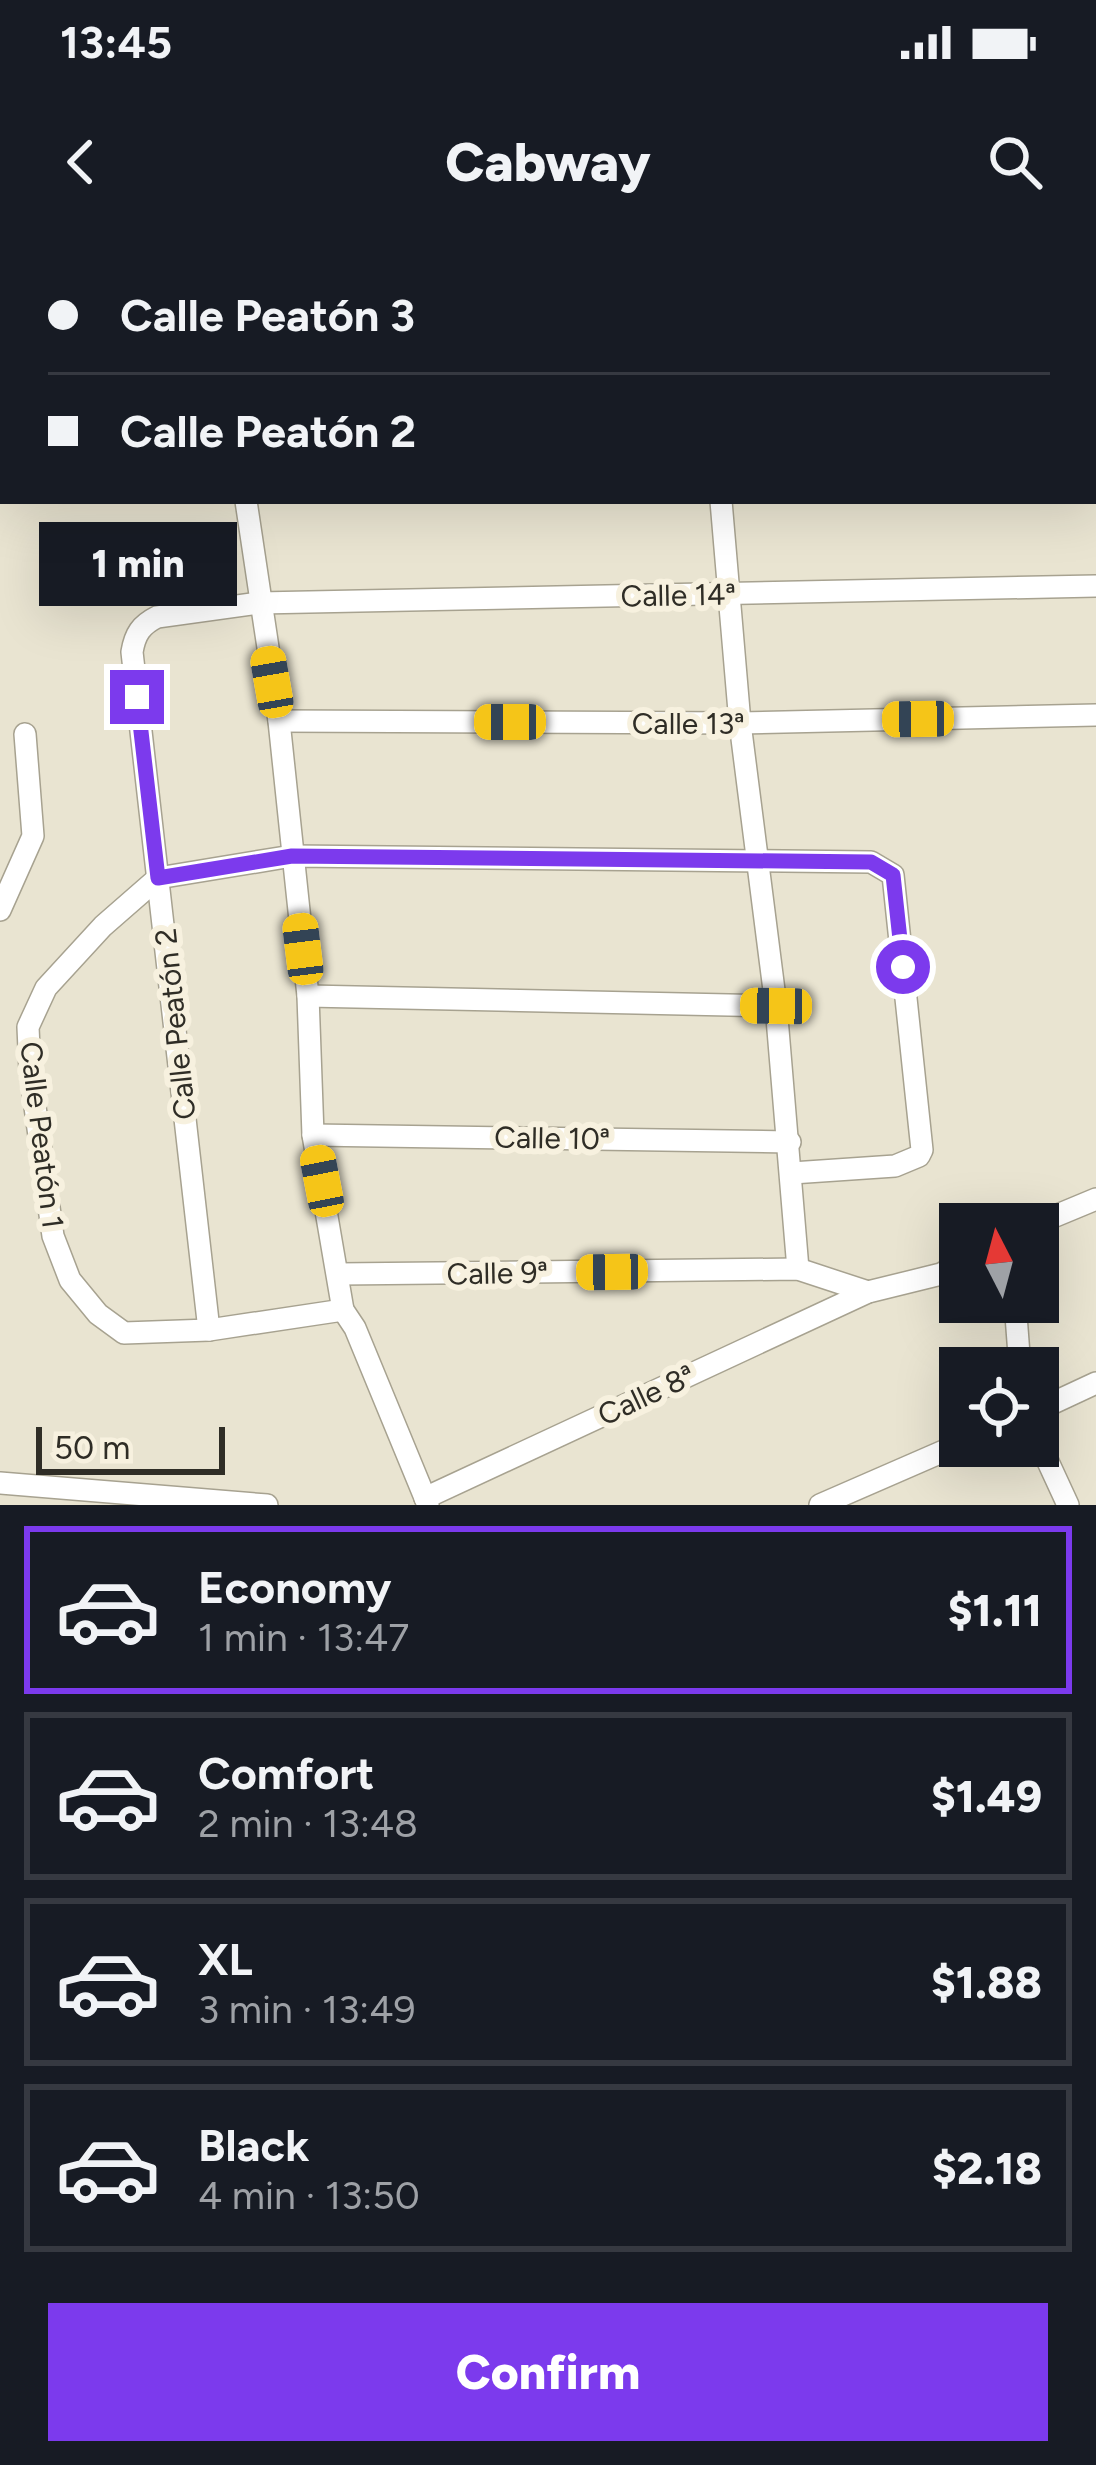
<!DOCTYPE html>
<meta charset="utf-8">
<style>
body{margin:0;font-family:Figtree,sans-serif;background:#20242c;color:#f1f3f6;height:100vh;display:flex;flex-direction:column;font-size:45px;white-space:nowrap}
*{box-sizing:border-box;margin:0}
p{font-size:39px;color:#9ea1a6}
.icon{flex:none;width:66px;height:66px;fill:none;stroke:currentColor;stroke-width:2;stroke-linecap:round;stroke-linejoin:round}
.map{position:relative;height:1265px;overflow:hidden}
.panel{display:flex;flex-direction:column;background:#171b24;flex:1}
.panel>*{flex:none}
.hud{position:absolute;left:0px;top:0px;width:1098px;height:264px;box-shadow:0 12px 48px #0002;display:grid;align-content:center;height:264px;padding:0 48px;background:#171b24}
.needle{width:78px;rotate:354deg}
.buttons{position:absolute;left:939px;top:963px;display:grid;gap:24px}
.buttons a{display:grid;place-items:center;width:120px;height:120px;border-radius:0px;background:#171b24;box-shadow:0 12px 48px #0002;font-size:60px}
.scale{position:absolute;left:36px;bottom:30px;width:189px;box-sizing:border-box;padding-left:12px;border:6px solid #2f2d26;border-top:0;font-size:33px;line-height:42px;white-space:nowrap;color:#2f2d26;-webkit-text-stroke:9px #f7f1df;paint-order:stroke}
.end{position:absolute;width:54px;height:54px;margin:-27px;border:15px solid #7c3aed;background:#fff;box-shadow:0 0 0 6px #fff}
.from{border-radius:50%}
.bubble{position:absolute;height:84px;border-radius:0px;background:#171b24;box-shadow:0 12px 48px #0002;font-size:39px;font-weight:800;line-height:84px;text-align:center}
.car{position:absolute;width:36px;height:72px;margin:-36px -18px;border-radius:15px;box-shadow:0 0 9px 3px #0007;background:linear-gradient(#f5c518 24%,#345 0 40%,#f5c518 0 76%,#345 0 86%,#f5c518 0)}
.hud b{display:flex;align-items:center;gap:42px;height:114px;font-size:45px}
.hud b+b{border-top:3px solid #363941}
.hud i{width:30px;height:30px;background:#f1f3f6}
ul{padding:21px 0 0;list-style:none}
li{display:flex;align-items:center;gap:36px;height:168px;margin:0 24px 18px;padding:0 24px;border:6px solid #363941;border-radius:0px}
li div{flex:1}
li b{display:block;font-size:45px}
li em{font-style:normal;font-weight:800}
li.on{border-color:#7c3aed}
li>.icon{width:108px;height:108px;stroke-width:1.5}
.button{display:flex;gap:24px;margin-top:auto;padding:24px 48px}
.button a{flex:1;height:138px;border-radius:0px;background:#7c3aed;color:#fff;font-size:48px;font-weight:800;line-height:138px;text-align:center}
.status{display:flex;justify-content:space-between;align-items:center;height:84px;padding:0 60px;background:#171b24;direction:ltr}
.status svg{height:33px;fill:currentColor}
header{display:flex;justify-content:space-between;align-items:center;height:156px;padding:0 48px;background:#171b24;font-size:54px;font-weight:800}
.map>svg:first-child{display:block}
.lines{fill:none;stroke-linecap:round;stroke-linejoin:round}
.minor-casing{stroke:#a7a290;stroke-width:24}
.minor{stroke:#fff;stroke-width:21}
.route{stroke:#7c3aed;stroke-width:15}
.labels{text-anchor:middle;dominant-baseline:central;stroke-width:12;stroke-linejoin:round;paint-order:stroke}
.street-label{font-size:30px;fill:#2f2d26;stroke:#f7f1df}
</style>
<div class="status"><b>13:45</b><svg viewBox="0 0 49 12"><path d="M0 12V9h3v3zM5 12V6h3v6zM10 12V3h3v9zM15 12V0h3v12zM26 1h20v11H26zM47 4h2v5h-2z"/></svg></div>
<header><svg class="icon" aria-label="back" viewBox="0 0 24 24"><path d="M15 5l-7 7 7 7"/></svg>Cabway<svg class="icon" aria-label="search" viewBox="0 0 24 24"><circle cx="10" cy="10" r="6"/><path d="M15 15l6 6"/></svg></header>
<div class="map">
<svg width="1096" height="1265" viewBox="0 0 1096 1265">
<rect width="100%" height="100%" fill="#e9e4d1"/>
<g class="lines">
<g class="minor-casing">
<g id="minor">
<path d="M156,0L163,3"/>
<path d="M340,0V3"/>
<path d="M501,0V3"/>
<path d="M657,0L658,3"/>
<path d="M814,0L815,3"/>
<path d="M994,0L995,3"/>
<path d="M49,3L51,0"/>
<path d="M0,91L3,92"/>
<path d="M1095,227H1096"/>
<path d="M246,261L279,481L308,756L313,895L343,1070L355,1088L428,1265"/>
<path d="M721,261L740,483L776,766L798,1029"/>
<path d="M279,481L740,483L1096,475"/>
<path d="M0,670L33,596L25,494"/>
<path d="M308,756L776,766"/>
<path d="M313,895L790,902"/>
<path d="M1036,984L1096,959"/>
<path d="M339,1034L798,1029L868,1052"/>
<path d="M1015,1062L1020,1128"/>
<path d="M343,1070L209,1090L124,1093L98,1074L70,1040L53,996L30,831L28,787L46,748L103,686L158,638L292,616L871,622L893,635L922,910L919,916L895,926L792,933"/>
<path d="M209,1090L132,412C135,394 141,385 157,377L259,363L1096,346"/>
<path d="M1038,1170L1096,1143"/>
<path d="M1038,1200L1068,1265"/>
<path d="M0,1243L267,1265"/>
<path d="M425,1258L868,1052L941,1034L960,1023"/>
<path d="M820,1265L960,1204"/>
</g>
</g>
<use href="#minor" class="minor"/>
</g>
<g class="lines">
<path class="route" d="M137,457L158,638L292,616L871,622L893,635L903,727"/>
</g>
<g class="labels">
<g class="street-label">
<text transform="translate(678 355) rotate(-1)">Calle 14ª</text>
<text x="688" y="483">Calle 13ª</text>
<text transform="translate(175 784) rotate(-96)">Calle Peatón 2</text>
<text transform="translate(42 895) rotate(83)">Calle Peatón 1</text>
<text transform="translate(552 898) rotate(1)">Calle 10ª</text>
<text transform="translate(497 1033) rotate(-1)">Calle 9ª</text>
<text transform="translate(646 1155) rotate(-25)">Calle 8ª</text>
</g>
</g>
</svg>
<div class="buttons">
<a><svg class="needle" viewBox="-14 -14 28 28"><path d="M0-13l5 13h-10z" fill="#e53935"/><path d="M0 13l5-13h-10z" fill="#9ea1a6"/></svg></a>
<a><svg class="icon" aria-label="locate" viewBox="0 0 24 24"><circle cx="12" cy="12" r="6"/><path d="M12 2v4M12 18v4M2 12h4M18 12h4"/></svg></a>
</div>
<div class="scale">50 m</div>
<i class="end from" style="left:903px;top:727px"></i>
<i class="end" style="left:137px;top:457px"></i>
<div class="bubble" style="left:39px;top:282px;width:198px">1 min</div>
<i class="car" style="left:272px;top:442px;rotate:350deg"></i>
<i class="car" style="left:918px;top:479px;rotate:269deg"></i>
<i class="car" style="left:510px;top:482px;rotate:270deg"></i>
<i class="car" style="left:303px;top:709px;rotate:353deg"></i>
<i class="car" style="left:776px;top:766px;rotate:271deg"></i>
<i class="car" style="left:322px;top:941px;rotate:349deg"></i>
<i class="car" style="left:612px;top:1032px;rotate:269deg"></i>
<div class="hud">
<b><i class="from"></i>Calle Peatón 3</b>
<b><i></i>Calle Peatón 2</b>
</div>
</div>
<section class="panel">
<ul>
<li class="on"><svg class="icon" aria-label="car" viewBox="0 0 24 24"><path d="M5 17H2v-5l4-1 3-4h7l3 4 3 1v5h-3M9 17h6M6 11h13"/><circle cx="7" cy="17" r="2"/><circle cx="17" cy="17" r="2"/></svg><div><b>Economy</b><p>1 min · 13:47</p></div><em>$1.11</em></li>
<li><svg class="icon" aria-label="car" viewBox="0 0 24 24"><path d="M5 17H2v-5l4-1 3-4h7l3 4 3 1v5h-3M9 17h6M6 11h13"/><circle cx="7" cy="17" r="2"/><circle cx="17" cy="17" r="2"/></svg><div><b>Comfort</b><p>2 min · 13:48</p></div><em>$1.49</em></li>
<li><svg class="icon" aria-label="car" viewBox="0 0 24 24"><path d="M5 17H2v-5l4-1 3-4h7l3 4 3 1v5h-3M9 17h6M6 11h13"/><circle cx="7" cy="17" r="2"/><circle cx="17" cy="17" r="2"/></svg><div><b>XL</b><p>3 min · 13:49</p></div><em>$1.88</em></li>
<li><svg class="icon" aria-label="car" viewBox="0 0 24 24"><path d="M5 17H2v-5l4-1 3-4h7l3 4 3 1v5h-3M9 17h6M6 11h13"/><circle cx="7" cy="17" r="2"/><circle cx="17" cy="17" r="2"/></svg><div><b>Black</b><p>4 min · 13:50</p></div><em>$2.18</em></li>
</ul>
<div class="button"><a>Confirm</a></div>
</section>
